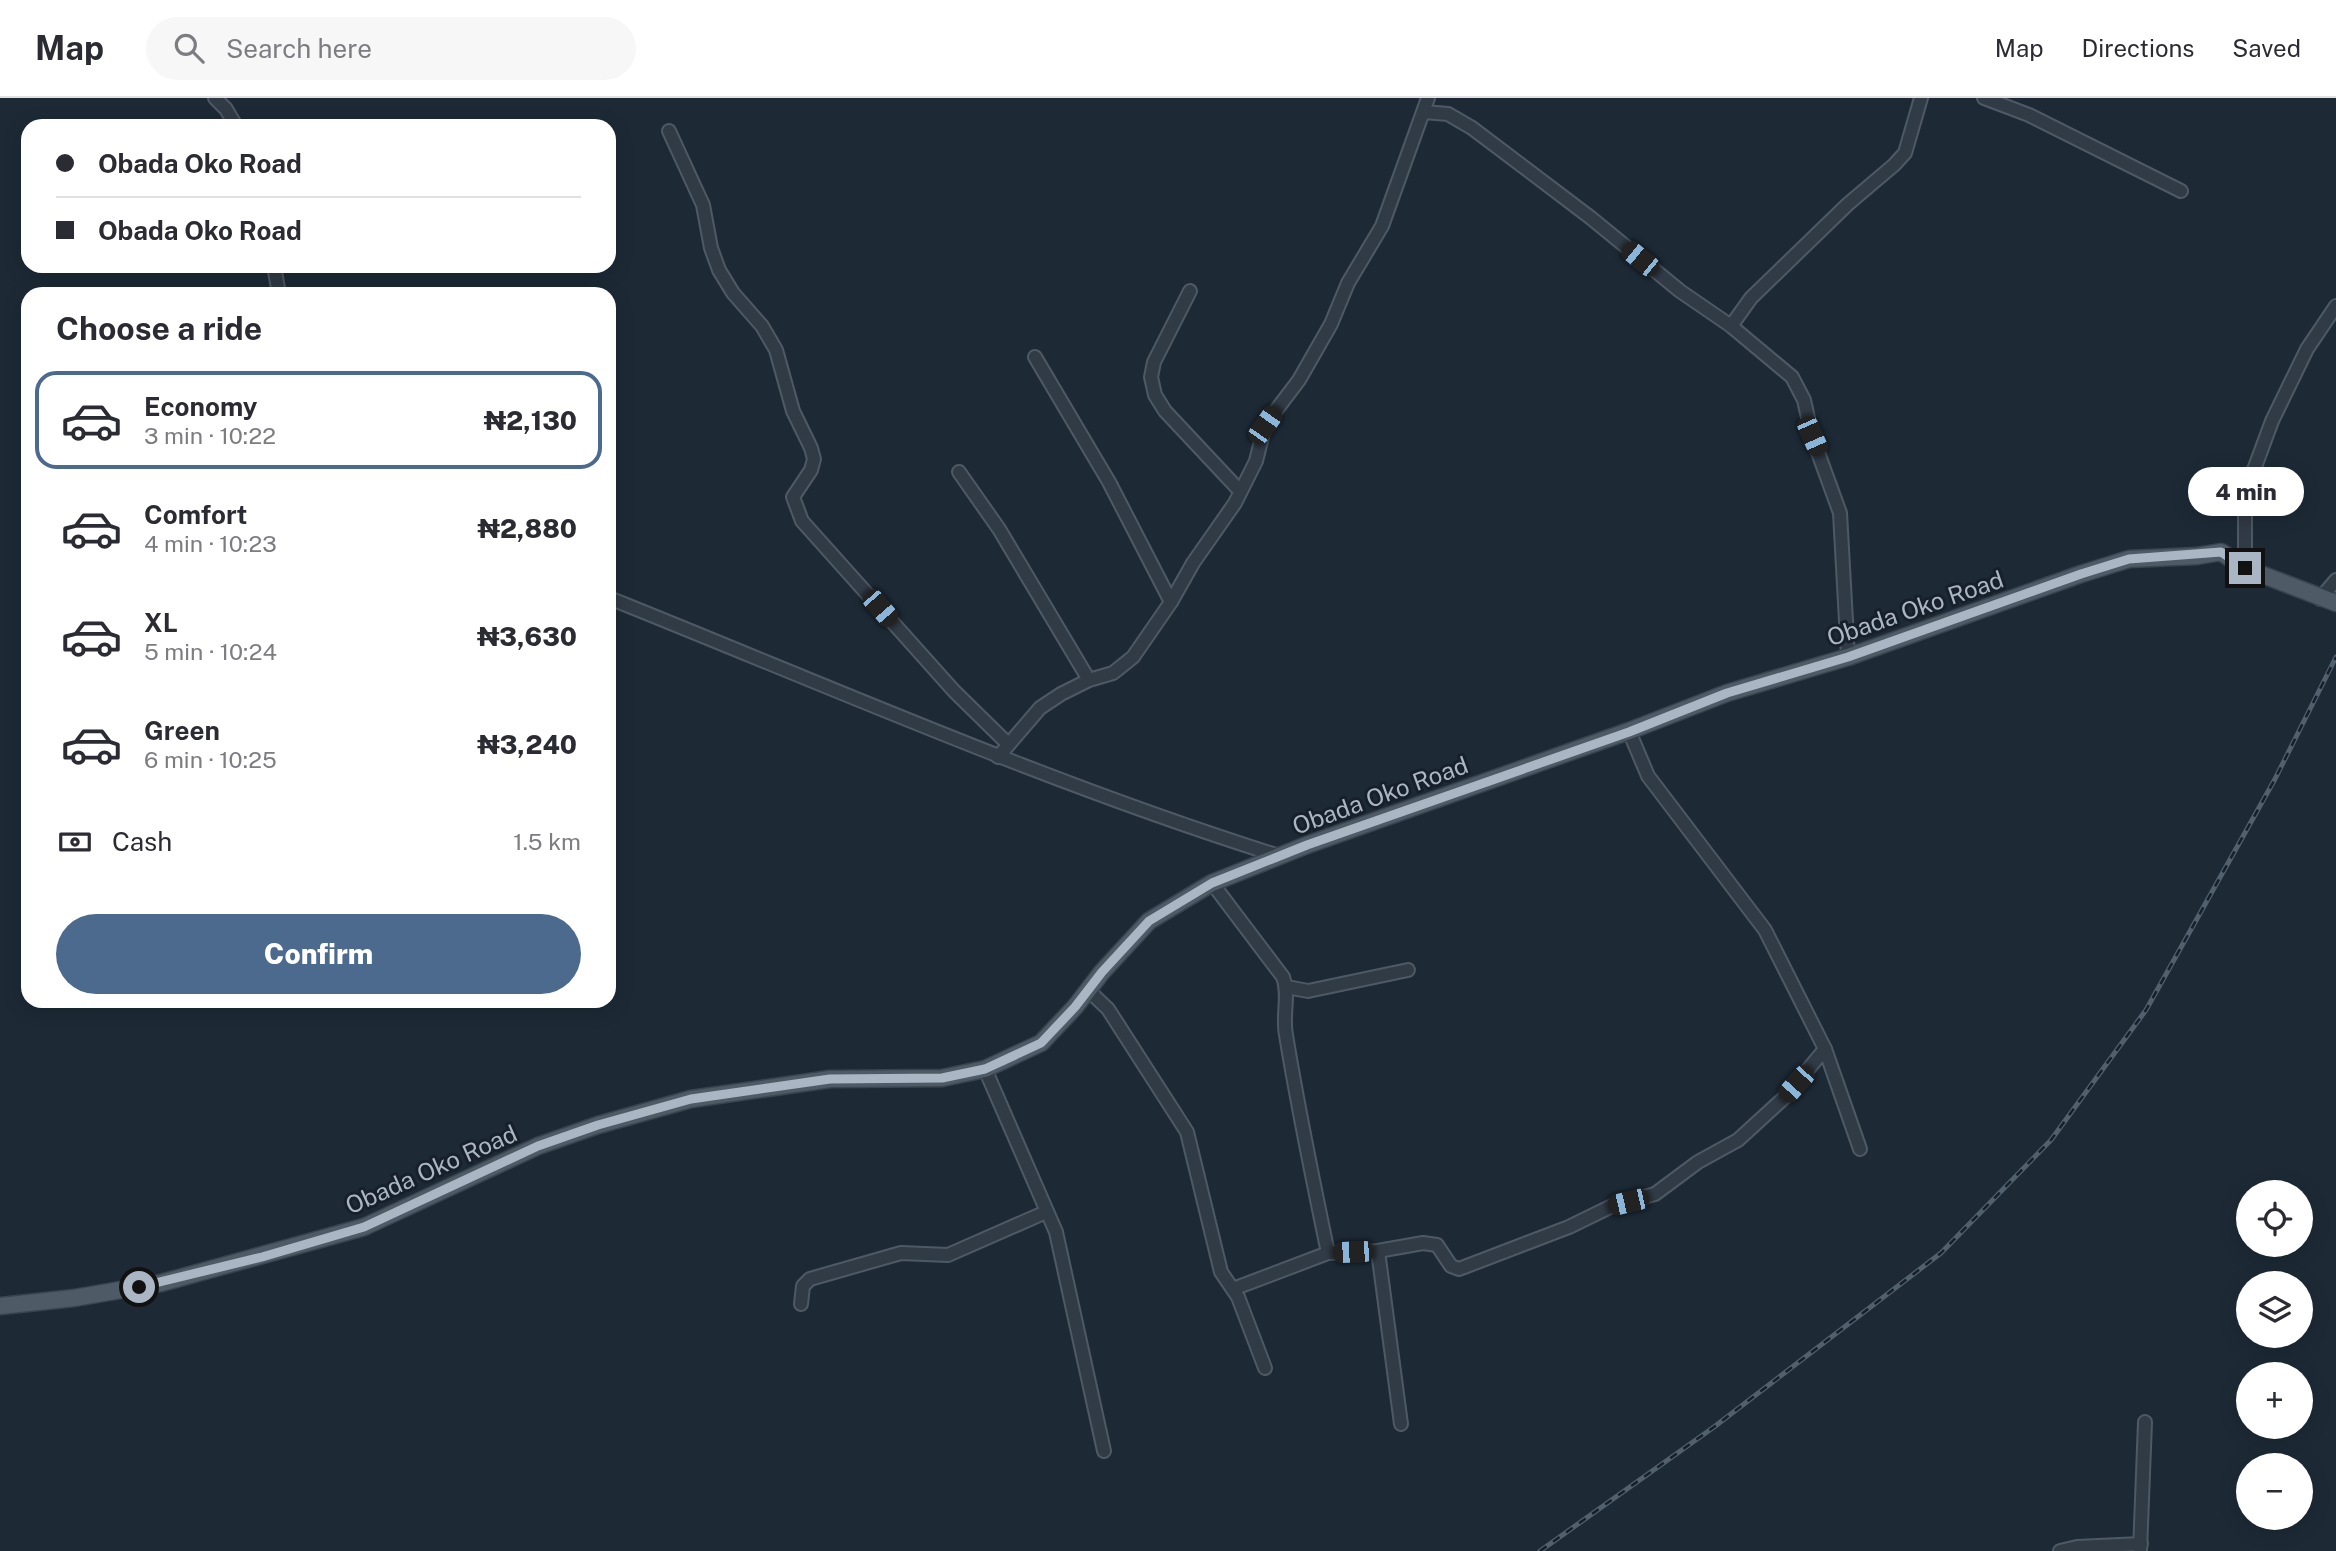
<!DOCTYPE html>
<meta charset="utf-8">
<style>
body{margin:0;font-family:"Public Sans",sans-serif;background:#f7f7f7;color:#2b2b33;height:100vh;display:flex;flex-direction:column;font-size:26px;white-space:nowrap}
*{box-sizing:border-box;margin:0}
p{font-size:23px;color:#7c7c81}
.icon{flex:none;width:38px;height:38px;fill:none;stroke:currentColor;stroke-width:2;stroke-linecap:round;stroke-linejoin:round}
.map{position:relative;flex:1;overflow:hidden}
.sheet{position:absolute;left:21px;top:189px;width:595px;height:721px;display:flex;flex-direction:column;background:#fff;border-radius:21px;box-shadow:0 4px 18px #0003}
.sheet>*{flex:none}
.guide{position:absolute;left:21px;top:21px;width:595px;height:154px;border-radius:21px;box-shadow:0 4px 18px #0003;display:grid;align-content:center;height:154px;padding:0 35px;background:#fff}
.buttons{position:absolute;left:2236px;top:1082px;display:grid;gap:14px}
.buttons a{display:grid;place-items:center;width:77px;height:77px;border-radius:50%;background:#fff;box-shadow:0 4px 18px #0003;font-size:35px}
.end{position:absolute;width:32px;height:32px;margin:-16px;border:9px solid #aab6c4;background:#111;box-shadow:0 0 0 4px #111}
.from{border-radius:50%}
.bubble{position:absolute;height:49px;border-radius:24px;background:#fff;box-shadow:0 4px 18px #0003;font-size:23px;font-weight:800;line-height:49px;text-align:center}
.car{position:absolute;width:21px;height:42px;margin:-21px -10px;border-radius:9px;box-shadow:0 0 5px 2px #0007;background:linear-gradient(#222 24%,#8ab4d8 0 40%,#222 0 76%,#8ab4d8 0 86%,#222 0)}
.guide b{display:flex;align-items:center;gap:24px;height:66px;font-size:26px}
.guide b+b{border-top:2px solid #e1e1e2}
.guide i{width:18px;height:18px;background:#2b2b33}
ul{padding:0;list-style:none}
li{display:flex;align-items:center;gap:21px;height:98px;margin:0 14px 10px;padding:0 21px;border:4px solid transparent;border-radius:21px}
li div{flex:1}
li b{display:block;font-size:26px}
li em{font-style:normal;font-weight:800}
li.current{border-color:#4c6a8e}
li>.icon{width:63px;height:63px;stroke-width:1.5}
h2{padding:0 35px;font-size:32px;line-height:84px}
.pay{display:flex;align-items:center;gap:18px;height:77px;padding:0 35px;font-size:26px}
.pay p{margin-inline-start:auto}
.button{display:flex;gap:14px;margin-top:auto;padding:14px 35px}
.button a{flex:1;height:80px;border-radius:42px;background:#4c6a8e;color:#fff;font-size:28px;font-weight:800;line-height:80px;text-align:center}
header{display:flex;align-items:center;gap:42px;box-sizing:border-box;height:98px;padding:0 35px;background:#fff;border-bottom:2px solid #e1e1e2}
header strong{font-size:33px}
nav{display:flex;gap:38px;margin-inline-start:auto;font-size:24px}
.search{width:490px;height:63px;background:#f7f7f7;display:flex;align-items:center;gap:18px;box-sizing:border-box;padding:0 24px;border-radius:38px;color:#7c7c81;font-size:26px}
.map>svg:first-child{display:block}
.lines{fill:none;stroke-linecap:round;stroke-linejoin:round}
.minor-casing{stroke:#4e5965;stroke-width:16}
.major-casing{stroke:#3a4450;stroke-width:19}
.minor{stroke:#313b46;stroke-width:12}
.major{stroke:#4e5b67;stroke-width:16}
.rail-casing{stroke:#52606e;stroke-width:5}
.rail{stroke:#17202a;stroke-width:2.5;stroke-dasharray:8;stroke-linecap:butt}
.route{stroke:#aab6c4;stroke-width:9}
.labels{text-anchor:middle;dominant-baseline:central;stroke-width:6;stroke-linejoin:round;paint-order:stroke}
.street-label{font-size:24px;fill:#aab6c4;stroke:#17202a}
</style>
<header>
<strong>Map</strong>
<div class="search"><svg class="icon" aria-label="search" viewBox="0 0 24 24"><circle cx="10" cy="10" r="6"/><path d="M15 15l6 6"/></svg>Search here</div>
<nav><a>Map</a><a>Directions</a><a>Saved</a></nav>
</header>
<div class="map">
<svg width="2336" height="1453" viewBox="0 0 2336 1453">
<rect width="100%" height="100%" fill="#1d2a36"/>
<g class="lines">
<g class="minor-casing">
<g id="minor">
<path d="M215,0L226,11L236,28"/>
<path d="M1984,0L2029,17L2181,93"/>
<path d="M1424,14L1448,16L1472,30L1591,120L1680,193L1731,228L1792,279L1804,302L1812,338L1840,415L1848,559"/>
<path d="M669,33L703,107L711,150L719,172L733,195L762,228L776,252L793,313L811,350L814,361L811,372L793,399L802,423L954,593L1008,646"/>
<path d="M274,168L279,196"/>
<path d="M1190,193L1154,264L1151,279L1155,297L1165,313L1240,393"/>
<path d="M1731,228L1751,200L1848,106L1894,67L1905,55L1921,0"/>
<path d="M1035,259L1109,384L1171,504"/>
<path d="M959,374L999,431L1089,582"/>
<path d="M2245,470V396L2272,323L2307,251L2336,208"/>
<path d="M609,500C831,589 1050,686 1279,758"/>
<path d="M2320,501L2336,482"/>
<path d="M1629,633L1648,678L1765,832L1825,951L1860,1051"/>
<path d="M998,659L1040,610L1061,596L1089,582L1113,575L1133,559L1171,504L1193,465L1235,405L1256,363L1265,327L1299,282L1331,226L1348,185L1382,128L1428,0"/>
<path d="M1212,785L1283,879C1290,897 1282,917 1286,937C1298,1010 1313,1083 1328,1155"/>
<path d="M1287,889L1308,893L1408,872"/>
<path d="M1088,892L1108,911L1187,1034L1221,1174L1238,1199L1265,1270"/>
<path d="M985,971L1056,1134L1104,1353"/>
<path d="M1378,1153L1401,1326"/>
<path d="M1233,1191L1328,1155L1378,1153L1423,1145L1437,1147L1451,1168L1459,1171L1569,1129L1614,1107L1655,1096L1698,1064L1738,1042L1785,999L1825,951"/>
<path d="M801,1206L803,1188L810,1181L901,1155L948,1157L1046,1114"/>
<path d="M2060,1453L2077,1449L2141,1446"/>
<path d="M2140,1453L2145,1324"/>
</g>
</g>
<g class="major-casing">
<path id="major" d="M0,1208L74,1200L161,1185L364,1129L538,1048L598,1027L691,1001L830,981L942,980L985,971L1041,945L1075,909L1102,874L1149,823L1212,785L1307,747L1629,633L1727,595L1848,559L2081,476L2129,461L2197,458L2221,454L2245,470L2336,505"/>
</g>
<use href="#minor" class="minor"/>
<use href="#major" class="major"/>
<g class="rail-casing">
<path id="rail" d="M1540,1453L1714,1329L1941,1155L2051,1042L2146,912L2275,681L2336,559"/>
</g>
<use href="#rail" class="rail"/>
</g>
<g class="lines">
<path class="route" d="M139,1189L262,1159L364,1129L538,1048L598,1027L691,1001L830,981L942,980L985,971L1041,945L1075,909L1102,874L1149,823L1212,785L1307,747L1629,634L1727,595L1848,559L2081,476L2129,461L2221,454L2245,470"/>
</g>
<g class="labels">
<g class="street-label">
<text transform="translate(1915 510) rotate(-19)">Obada Oko Road</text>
<text transform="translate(1380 697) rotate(-20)">Obada Oko Road</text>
<text transform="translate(431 1071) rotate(-24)">Obada Oko Road</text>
</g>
</g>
</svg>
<div class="buttons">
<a><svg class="icon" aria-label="locate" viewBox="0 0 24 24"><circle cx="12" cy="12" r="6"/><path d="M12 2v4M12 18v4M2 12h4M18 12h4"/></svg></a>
<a><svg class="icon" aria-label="layers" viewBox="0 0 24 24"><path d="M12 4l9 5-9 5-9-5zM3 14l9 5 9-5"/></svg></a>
<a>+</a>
<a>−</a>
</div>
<i class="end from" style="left:139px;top:1189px"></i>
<i class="end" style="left:2245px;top:470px"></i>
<div class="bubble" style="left:2188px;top:369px;width:116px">4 min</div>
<i class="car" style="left:1640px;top:161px;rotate:309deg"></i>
<i class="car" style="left:1265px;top:327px;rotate:35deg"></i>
<i class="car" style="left:1812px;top:338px;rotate:156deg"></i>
<i class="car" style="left:880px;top:510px;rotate:139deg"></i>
<i class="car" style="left:1796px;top:986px;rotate:222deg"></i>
<i class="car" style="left:1628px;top:1104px;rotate:257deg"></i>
<i class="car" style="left:1353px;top:1154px;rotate:268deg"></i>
<div class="guide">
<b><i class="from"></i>Obada Oko Road</b>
<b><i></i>Obada Oko Road</b>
</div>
<section class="sheet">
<h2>Choose a ride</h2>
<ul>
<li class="current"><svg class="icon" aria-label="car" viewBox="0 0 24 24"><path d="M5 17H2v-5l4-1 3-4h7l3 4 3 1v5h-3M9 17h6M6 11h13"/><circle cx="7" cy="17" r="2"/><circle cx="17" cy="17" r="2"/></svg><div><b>Economy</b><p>3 min · 10:22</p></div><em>₦2,130</em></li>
<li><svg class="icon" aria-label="car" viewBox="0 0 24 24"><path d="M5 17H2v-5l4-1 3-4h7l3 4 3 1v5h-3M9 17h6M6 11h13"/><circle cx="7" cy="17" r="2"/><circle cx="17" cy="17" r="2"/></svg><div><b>Comfort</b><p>4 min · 10:23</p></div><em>₦2,880</em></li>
<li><svg class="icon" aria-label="car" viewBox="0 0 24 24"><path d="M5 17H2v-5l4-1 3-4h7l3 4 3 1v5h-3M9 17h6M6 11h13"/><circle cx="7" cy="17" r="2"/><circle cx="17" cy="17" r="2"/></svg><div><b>XL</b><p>5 min · 10:24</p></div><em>₦3,630</em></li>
<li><svg class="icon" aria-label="car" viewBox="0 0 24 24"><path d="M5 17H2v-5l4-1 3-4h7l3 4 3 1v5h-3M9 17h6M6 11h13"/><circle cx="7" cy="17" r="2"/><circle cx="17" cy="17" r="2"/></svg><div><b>Green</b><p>6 min · 10:25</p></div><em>₦3,240</em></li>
</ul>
<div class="pay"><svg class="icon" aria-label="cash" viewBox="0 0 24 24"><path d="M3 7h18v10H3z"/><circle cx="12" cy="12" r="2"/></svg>Cash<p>1.5 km</p></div>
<div class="button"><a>Confirm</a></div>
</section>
</div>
